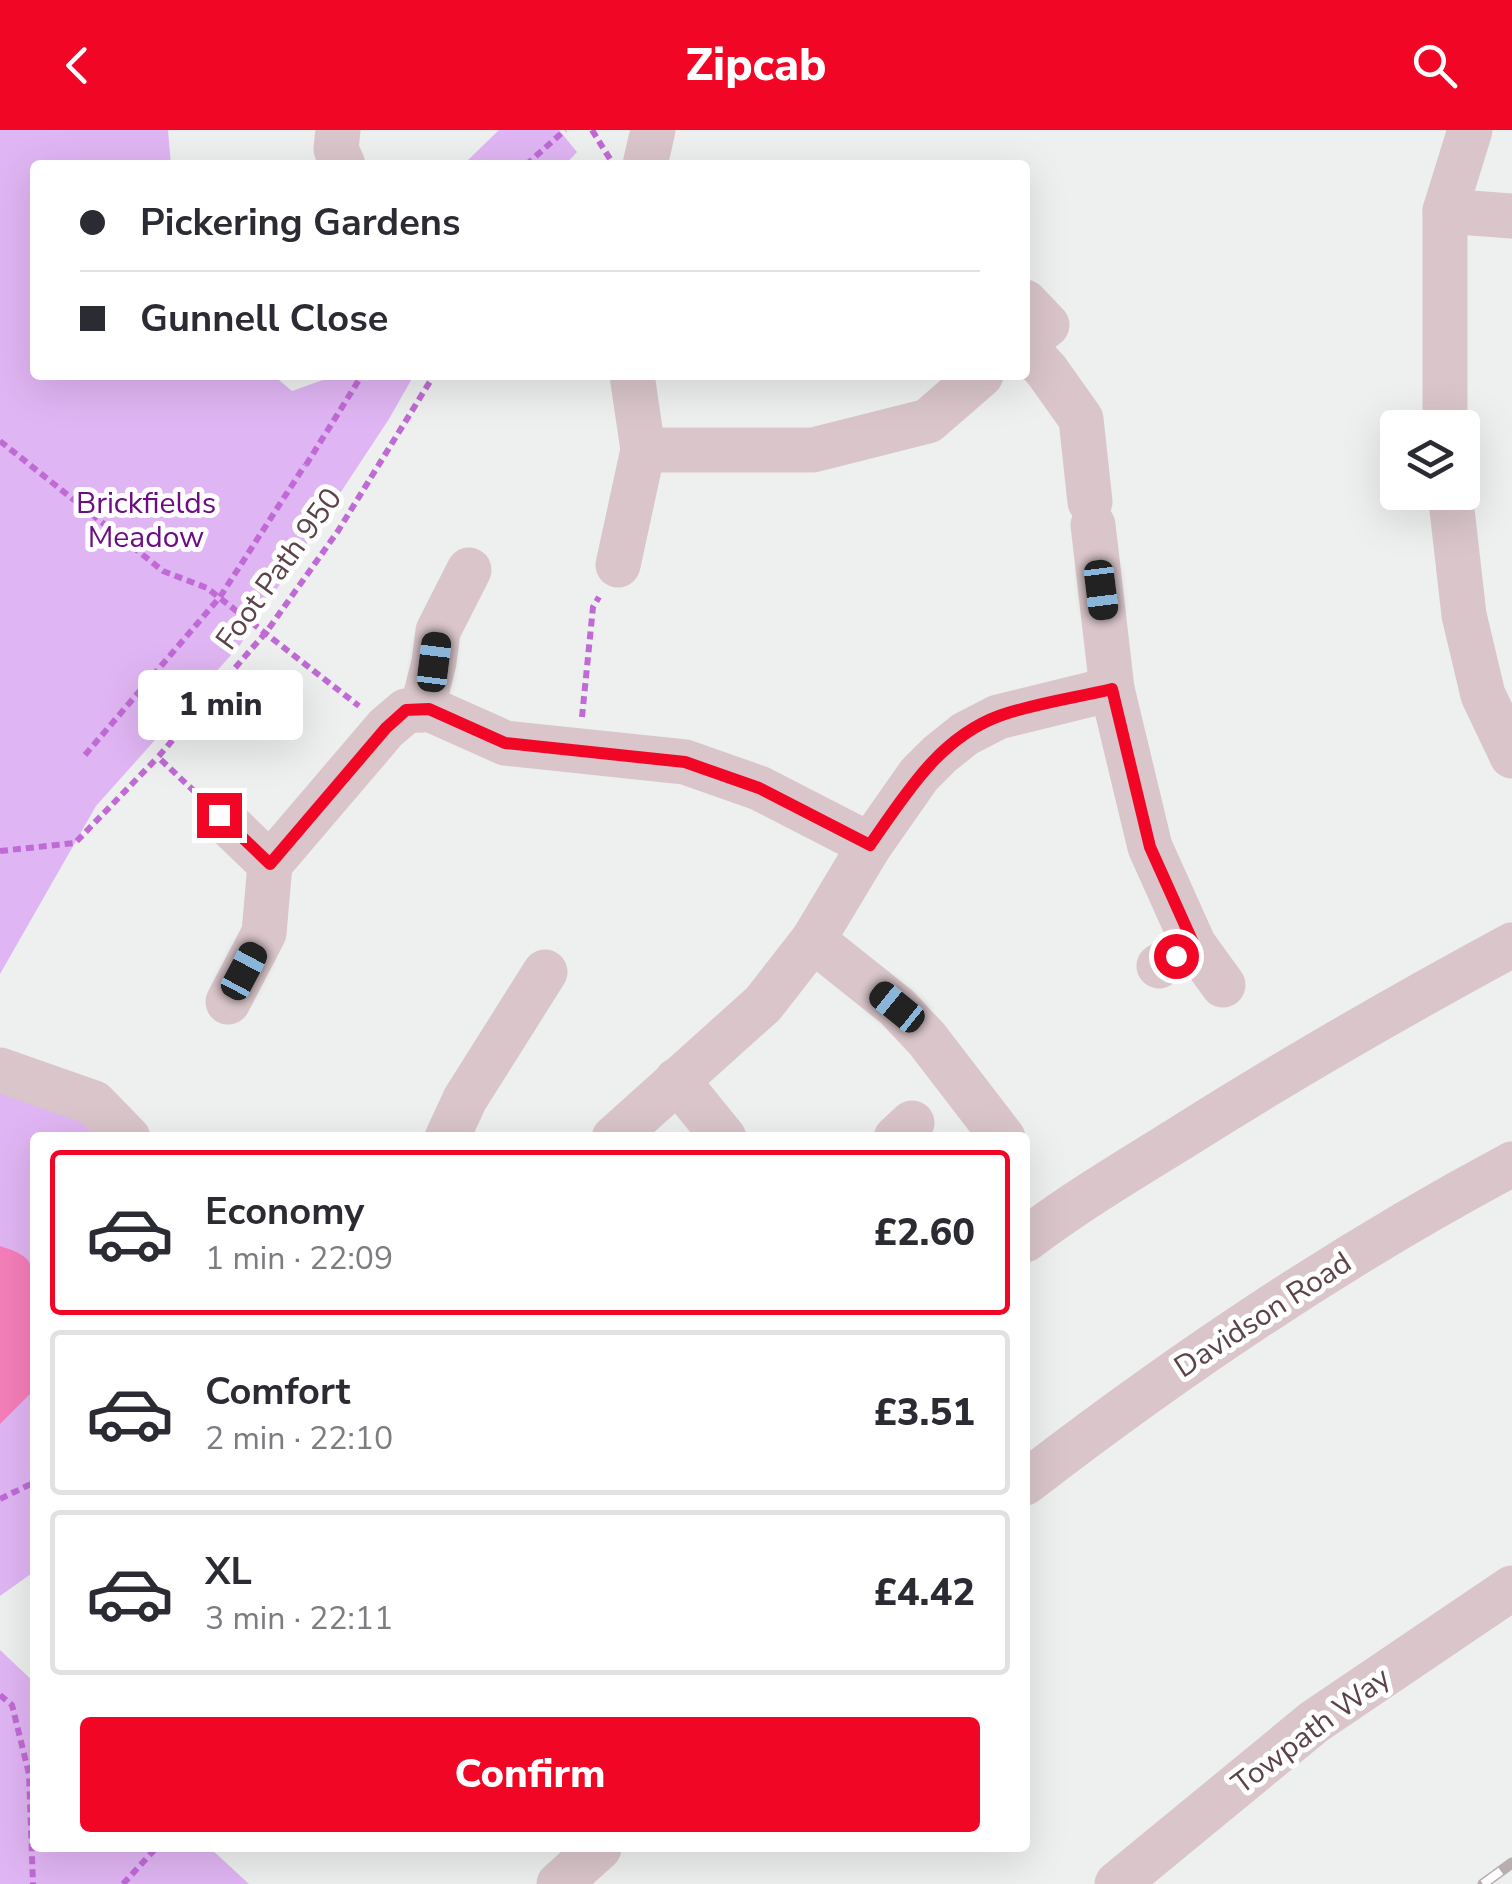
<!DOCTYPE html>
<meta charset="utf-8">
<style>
body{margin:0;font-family:"Nunito Sans",sans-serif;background:#f7f7f7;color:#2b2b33;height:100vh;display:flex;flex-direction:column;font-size:38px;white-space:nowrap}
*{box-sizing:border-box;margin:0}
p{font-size:32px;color:#7c7c81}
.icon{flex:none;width:55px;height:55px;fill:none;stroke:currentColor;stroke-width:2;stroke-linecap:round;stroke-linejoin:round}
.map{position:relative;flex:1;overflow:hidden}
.details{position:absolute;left:30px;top:1002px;width:1000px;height:720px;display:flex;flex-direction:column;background:#fff;border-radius:10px;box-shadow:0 10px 40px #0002}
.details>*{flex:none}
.banner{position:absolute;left:30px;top:30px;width:1000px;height:220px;border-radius:10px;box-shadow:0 10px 40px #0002;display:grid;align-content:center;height:220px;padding:0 50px;background:#fff}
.buttons{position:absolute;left:1380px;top:280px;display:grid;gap:20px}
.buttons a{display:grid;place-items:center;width:100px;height:100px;border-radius:10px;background:#fff;box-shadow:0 10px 40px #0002;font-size:50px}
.end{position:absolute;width:45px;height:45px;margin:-22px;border:12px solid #f10626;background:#fff;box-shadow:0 0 0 5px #fff}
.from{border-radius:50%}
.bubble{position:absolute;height:70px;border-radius:10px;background:#fff;box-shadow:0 10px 40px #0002;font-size:32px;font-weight:800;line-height:70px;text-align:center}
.car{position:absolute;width:30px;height:60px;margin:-30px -15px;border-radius:12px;box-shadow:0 0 8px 2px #0007;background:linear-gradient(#222 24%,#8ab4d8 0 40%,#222 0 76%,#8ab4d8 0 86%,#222 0)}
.banner b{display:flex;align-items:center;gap:35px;height:95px;font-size:38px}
.banner b+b{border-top:2px solid #e1e1e2}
.banner i{width:25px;height:25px;background:#2b2b33}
ul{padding:18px 0 0;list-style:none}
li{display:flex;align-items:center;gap:30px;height:165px;margin:0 20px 15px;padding:0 30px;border:5px solid #e1e1e2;border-radius:10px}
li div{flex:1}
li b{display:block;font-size:38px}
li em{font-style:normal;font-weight:800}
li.active{border-color:#f10626}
li>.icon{width:90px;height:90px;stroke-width:1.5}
.primary-button{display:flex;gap:20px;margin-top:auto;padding:20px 50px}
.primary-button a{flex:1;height:115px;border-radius:10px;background:#f10626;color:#fff;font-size:40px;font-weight:800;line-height:115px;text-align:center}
header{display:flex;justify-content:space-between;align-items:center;height:130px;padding:0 50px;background:#f10626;color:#fff;font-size:45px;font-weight:800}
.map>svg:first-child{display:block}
.green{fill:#e0b5f3}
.water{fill:#f57eb9}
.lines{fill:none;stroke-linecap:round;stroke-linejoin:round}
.path{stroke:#c06ad5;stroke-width:6;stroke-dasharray:8 5;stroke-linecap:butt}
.minor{stroke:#d9c5ca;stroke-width:45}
.rail-casing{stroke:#b8aeaf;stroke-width:11}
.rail{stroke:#fff;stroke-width:8;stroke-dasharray:22;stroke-linecap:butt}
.route{stroke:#f10626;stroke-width:12}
.labels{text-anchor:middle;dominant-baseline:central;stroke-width:10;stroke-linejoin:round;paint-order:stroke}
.park-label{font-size:30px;fill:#6d0d85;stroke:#fff}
.street-label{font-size:30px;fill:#5c4349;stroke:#fff}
</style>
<header><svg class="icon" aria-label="back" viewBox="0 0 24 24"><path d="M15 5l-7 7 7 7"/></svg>Zipcab<svg class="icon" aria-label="search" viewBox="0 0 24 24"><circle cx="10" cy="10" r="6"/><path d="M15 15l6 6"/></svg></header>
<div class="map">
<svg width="1512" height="1754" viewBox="0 0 1512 1754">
<rect width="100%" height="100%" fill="#edf0ee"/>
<g class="green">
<path d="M0,0H168L171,35H35V245H273L292,261L337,245H414L389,289L240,515L96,676L0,844Z"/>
<path d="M499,0H559L577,22L565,35H463Z"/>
<path d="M0,946L132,1007L35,1008V1441L0,1466Z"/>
<path d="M0,1520L35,1553V1718H210L249,1754H0Z"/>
</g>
<path class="water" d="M0,1116C20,1123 30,1125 35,1147V1259L0,1294Z"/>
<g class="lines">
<g class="path">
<path d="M592,0L610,29"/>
<path d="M526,35L565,0"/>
<path d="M0,311L163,441L207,458L359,576"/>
<path d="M306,335L362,245"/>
<path d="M582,587L593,477L599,467"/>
<path d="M85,625L220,467L305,335"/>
<path d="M195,662L158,627L267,501L338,401L434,245"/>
<path d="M0,721L75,713L158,627"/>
<path d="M0,1369L35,1352"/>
<path d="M0,1565L12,1575L29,1644L33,1754"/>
<path d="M123,1754L156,1718"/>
</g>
<g class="minor">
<path d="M338,0L336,19L343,35"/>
<path d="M645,35L653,0"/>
<path d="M1445,81L1512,86"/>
<path d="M1025,172L1047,195L1025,212"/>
<path d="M1025,217L1047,241L1081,289L1090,372"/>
<path d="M632,245L643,320H813L928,291L981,245"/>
<path d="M1445,298V81L1470,0"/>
<path d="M1450,362L1464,485L1483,565L1512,626"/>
<path d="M1093,395L1112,559"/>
<path d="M618,435L643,320"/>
<path d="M422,580L434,532L438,501L469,440"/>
<path d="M219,685L270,734L386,598L406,581L429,579L505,613L685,632L759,658L870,715"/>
<path d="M813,810L897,877L927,909L1003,1008"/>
<path d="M1194,815L1223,855"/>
<path d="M228,872L264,803L270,734"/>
<path d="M0,940L94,973L128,1008"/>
<path d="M677,950L724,1008"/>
<path d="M447,1008L465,969L545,842"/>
<path d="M614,1008L763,874L813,810L870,715L919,645L940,624L965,604L998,587L1112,559L1150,717L1194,815L1159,836"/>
<path d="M896,1008L912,993"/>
<path d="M1025,1110C1074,1073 1127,1041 1179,1009C1288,940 1399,876 1512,815"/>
<path d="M1025,1353C1178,1235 1341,1125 1512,1034"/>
<path d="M559,1754L599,1718"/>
<path d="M1117,1754L1314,1592L1512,1458"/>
</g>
<g class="rail-casing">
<path id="rail" d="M1483,1754L1512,1733"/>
</g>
<use href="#rail" class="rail"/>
</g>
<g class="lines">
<path class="route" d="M219,685L270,734L386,598L406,580L429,579L505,613L685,632L759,658L870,715C905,665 939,608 999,586C1035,573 1075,568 1112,559L1150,717L1194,815L1176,826"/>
</g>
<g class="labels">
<g class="park-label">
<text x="146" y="373">Brickfields<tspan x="146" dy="34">Meadow</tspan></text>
</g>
<g class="street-label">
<text transform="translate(279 439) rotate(-54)">Foot Path 950</text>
<text transform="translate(1263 1185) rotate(-33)">Davidson Road</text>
<text transform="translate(1311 1601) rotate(-37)">Towpath Way</text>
</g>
</g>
</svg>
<div class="buttons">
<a><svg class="icon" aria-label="layers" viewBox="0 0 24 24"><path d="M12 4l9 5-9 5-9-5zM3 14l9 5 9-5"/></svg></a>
</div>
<i class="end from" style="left:1176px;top:826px"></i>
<i class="end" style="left:219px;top:685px"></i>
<div class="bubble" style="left:138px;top:540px;width:165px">1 min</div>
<i class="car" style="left:1101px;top:460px;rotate:173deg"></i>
<i class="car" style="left:434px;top:532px;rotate:7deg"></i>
<i class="car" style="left:244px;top:841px;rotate:28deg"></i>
<i class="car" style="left:897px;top:877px;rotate:309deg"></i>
<div class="banner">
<b><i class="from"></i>Pickering Gardens</b>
<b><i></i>Gunnell Close</b>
</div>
<section class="details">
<ul>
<li class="active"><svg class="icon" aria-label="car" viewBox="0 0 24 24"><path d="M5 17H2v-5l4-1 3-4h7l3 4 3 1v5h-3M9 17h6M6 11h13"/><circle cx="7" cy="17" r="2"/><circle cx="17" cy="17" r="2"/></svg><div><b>Economy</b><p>1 min · 22:09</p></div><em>£2.60</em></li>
<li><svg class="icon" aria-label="car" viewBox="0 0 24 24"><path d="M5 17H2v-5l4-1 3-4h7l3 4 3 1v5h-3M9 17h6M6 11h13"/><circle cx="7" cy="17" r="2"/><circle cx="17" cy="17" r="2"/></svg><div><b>Comfort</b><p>2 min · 22:10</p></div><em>£3.51</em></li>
<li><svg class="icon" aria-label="car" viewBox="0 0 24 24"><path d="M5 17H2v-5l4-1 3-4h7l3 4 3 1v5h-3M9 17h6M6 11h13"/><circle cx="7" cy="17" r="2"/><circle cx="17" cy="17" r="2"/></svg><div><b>XL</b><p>3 min · 22:11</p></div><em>£4.42</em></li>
</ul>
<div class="primary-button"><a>Confirm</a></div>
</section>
</div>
